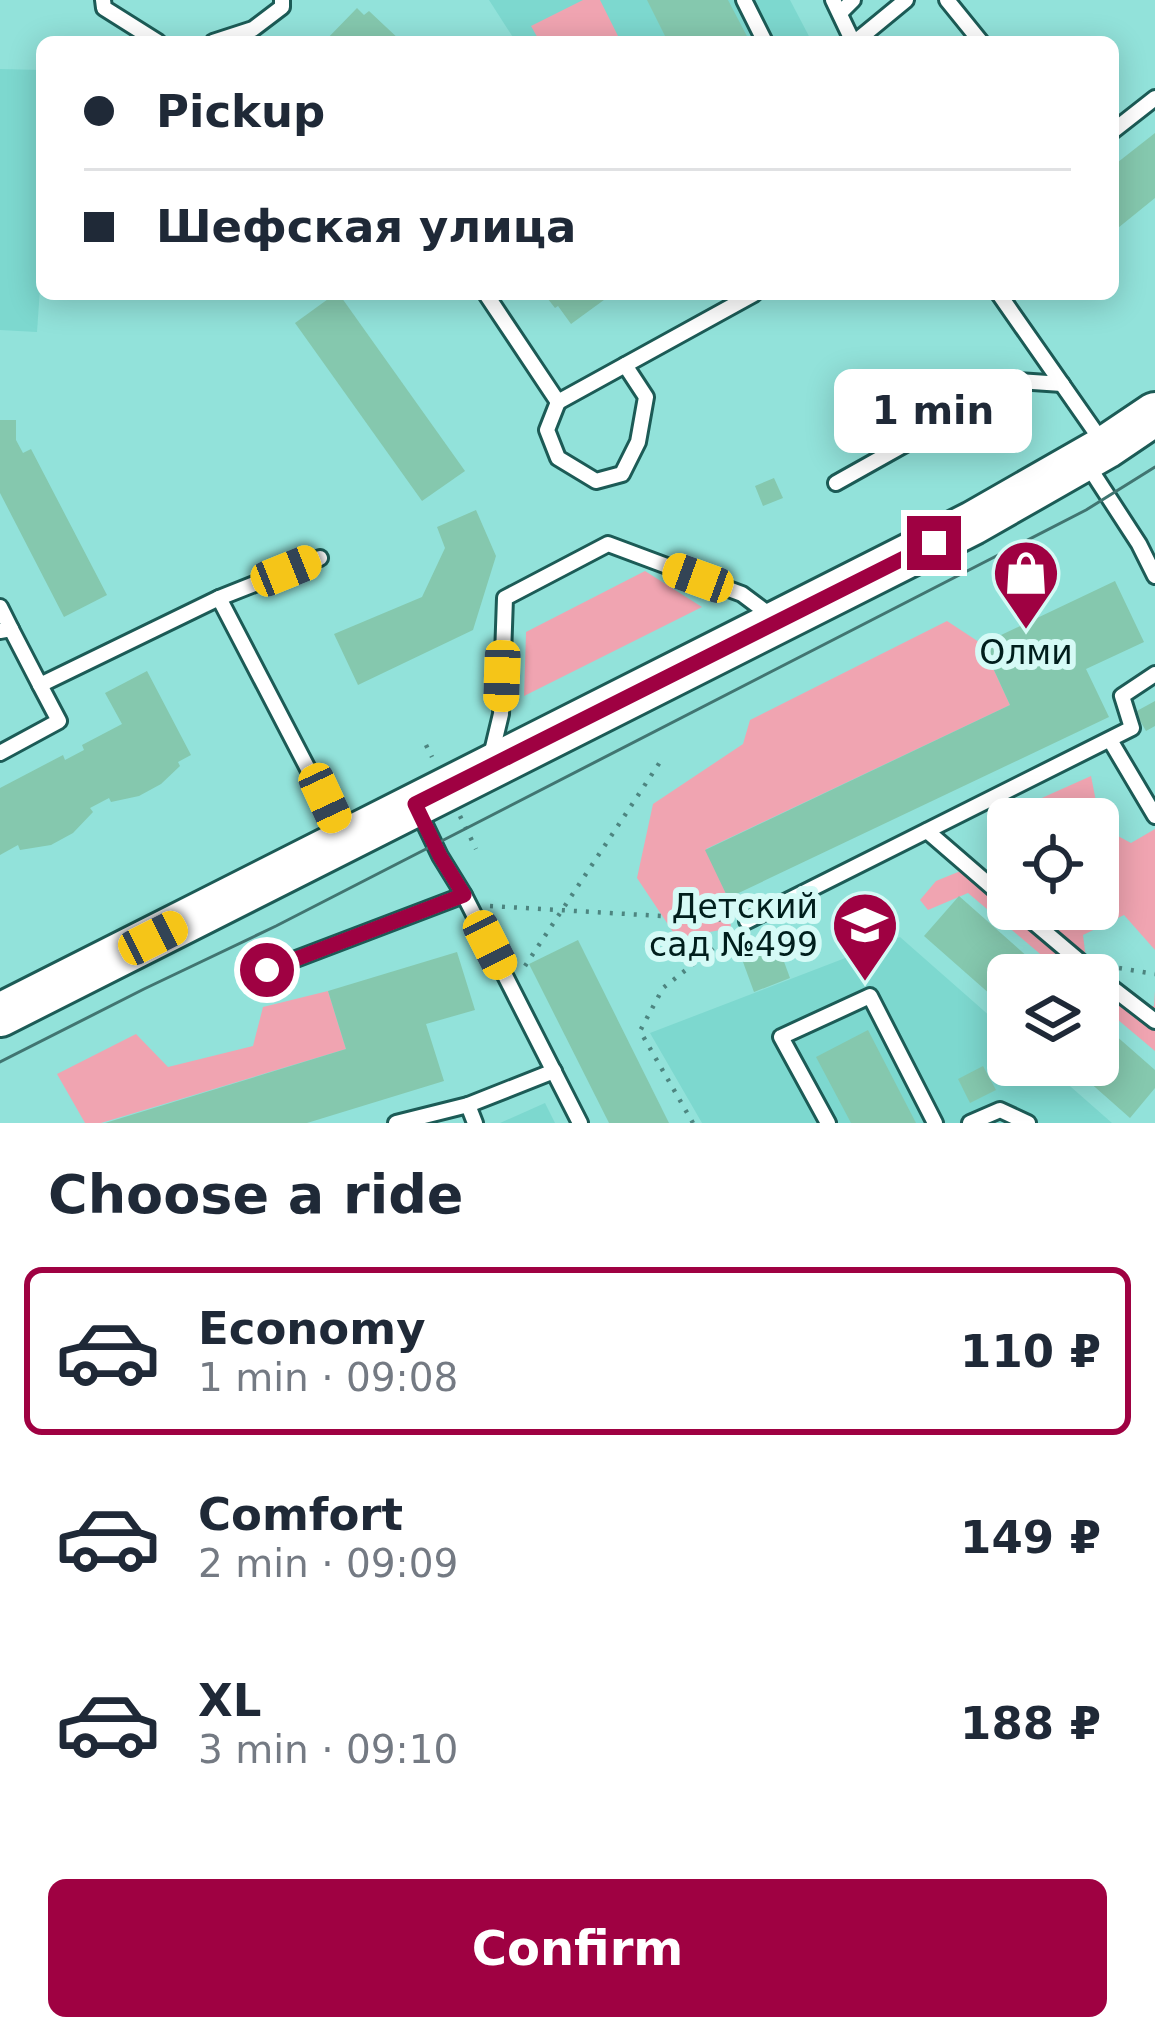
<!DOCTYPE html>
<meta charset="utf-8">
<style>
body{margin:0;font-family:"DejaVu Sans",sans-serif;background:#f6f6f7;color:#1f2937;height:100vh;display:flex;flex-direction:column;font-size:45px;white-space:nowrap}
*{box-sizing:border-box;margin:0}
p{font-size:39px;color:#747a83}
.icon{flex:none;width:66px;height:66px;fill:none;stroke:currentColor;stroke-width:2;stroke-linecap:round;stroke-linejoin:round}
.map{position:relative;height:1123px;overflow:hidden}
.side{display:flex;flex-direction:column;background:#fff;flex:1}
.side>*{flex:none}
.top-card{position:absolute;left:36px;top:36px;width:1083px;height:264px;border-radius:18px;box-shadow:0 6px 30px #0003;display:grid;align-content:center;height:264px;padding:0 48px;background:#fff}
.controls{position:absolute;left:987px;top:798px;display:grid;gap:24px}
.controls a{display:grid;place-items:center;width:132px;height:132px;border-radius:18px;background:#fff;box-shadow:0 6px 30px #0003;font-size:60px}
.end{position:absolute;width:54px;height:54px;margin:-27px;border:15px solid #9f0142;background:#fff;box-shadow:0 0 0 6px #fff}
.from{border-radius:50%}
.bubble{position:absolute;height:84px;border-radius:18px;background:#fff;box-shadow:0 6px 30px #0003;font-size:39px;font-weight:800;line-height:84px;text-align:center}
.car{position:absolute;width:36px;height:72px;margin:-36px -18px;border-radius:15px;box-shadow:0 0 9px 3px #0007;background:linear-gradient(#f5c518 24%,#345 0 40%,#f5c518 0 76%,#345 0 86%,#f5c518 0)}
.top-card b{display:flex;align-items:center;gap:42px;height:114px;font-size:45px}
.top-card b+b{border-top:3px solid #e0e1e3}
.top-card i{width:30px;height:30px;background:#1f2937}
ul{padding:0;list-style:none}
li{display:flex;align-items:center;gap:36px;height:168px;margin:0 24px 18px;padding:0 24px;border:6px solid transparent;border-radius:18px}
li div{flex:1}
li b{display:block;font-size:45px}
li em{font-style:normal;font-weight:800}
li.active{border-color:#9f0142}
li>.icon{width:108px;height:108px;stroke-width:1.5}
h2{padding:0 48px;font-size:54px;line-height:144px}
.primary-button{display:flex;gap:24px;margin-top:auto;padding:24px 48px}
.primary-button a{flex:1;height:138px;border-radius:18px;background:#9f0142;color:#fff;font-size:48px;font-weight:800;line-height:138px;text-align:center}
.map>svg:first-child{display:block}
.built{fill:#7dd8cf}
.green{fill:#f0a4b1}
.building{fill:#85c8ae}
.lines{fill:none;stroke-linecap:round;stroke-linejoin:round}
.lane-casing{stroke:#1c5b56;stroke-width:20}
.primary-casing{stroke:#1c5b56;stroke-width:48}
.path{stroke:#4d8580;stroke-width:4.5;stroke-dasharray:3 9;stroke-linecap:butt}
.lane{stroke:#fff;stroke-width:14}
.primary{stroke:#fff;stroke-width:42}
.tram{stroke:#417571;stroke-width:3}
.route{stroke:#9f0142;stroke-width:15}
.labels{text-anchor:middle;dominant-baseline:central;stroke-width:12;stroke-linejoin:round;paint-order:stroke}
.poi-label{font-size:33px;fill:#001e1c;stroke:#d5faf6}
</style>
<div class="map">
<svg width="1155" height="1123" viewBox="0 0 1155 1123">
<rect width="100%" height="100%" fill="#92e2da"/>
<g class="built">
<path d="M489,0H790L812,42H516Z"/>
<path d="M0,69L42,70V259L37,332L0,330Z"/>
<path d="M900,937L1008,1032V1065H1046L1112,1123H702L650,1033Z"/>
<path d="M545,1103L555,1123H500Z"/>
</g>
<g class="green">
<path d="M583,0H600L621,42H540L531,26Z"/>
<path d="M645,571L702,607L524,696L526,632Z"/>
<path d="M947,621L982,644L1010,705L706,849L728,898L731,928L677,938L637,878L653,804L743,744L750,720Z"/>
<path d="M1091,776L1101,827L1131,843L1155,829V950L1124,915L1083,935L1088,975H1065L968,893L928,910L920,900L936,881L963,870L994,898L1008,902V909H1035L1052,913L1066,909H1098V819H1008V872L990,861V821Z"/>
<path d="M1098,986L1122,1008L1154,1006L1155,991V1051L1098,1003Z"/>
<path d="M328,991L346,1049L101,1123H85L57,1074L136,1034L168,1067L253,1046L263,1007Z"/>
</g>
<g class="building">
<path d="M647,0H728L750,42H668Z"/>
<path d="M357,8L364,15L369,11L402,42H324Z"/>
<path d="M1155,133V198L1113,232V166Z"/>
<path d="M335,294H339L465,471L422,501L295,323Z"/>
<path d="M544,294H606L608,297L571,324L558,306L555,308Z"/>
<path d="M0,420H16V440L23,453L31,449L107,595L64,617L0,493Z"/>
<path d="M774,478L783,498L763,506L755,486Z"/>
<path d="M476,510L496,556L473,630L358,685L334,634L422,597L445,548L437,527Z"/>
<path d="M1115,581L1144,642L1086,669L1109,717L728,898L705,850L1010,705L982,644Z"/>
<path d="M147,671L191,755L178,762L180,766L161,784L139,796L111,802L109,798L90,808L93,812L73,833L51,845L20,850L18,845L0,855V788L63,755L65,760L84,750L82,745L122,724L105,693Z"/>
<path d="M1155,701V726L1146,731L1135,712Z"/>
<path d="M959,896L1048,975H1008V1010L924,936Z"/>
<path d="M578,940L669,1123H609L529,964Z"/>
<path d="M779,948L790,978L754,992L743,962Z"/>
<path d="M457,952L475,1010L426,1024L444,1081L307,1123H105L346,1049L328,991Z"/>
<path d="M1098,1020L1155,1070V1088L1130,1118L1070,1065H1098Z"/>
<path d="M868,1030L916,1123H851L816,1057Z"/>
<path d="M983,1066L996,1090L970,1103L958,1079Z"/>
</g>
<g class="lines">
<g class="lane-casing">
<g id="lane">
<path d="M103,0L104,8L158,42"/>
<path d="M744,0L765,42"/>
<path d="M833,0L853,42"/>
<path d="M947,0L981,42"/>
<path d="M840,13L853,0"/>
<path d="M213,42L253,29L282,7V0"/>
<path d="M855,42L906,0"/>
<path d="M1113,131L1155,98"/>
<path d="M486,294L558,402L547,430L558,458L596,481L622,474L638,442L646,397L625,365"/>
<path d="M999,294L1103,443"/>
<path d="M558,402L754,294"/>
<path d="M1087,464L1139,544L1155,576"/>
<path d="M836,483L1018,381L1062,384"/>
<path d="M320,558L219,598L343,836"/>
<path d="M0,607L11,629"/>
<path d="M0,631L11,629L40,685L219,598"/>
<path d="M1110,740L1155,816"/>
<path d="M0,753L59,721L40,685"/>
<path d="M490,760L501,714L505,598L608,544L742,594L770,615"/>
<path d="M417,808L440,856L464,895L580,1123"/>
<path d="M927,831L1008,901"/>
<path d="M1018,909L1096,975"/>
<path d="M747,921L1132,728L1122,696L1155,674"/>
<path d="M267,970L464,895"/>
<path d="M1098,977L1155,1021"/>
<path d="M468,1105L475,1123"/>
<path d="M396,1123L468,1105L554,1071"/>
<path d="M828,1123L781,1037L870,996L935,1123"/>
<path d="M970,1123L1000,1110L1028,1123"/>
</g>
</g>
<g class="primary-casing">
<path id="primary" d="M0,1015L973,523L1106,447L1155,414"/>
</g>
<g class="path">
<path d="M426,745L432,757"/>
<path d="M460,816L476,849"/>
<path d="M490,906L730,920"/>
<path d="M525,966L664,756"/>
<path d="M1119,968L1155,974"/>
<path d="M693,1123L640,1031L663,988L734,932"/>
</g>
<use href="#lane" class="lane"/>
<use href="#primary" class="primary"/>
<path class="tram" d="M0,1062L144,989L276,926L1086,510L1155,467"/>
</g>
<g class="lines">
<path class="route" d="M267,970L464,895L440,856L415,804L934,543"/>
</g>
<defs>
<g id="shop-pin" transform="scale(3.45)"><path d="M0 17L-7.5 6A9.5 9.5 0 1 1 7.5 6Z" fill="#9f0142" stroke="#d5faf6"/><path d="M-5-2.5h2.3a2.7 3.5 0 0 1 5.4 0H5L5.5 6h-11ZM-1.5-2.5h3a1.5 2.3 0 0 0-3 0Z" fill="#fff"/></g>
<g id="school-pin" transform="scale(3.45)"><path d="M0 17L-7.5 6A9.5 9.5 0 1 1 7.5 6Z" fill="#9f0142" stroke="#d5faf6"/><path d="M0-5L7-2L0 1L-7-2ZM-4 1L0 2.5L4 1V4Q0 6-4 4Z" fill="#fff"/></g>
</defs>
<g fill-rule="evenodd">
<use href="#shop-pin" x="1026" y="573"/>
<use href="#school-pin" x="865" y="925"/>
</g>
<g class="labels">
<g class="poi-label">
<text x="1026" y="652">Олми</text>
<text x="818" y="906" text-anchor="end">Детский<tspan x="818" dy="38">сад №499</tspan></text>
</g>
</g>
</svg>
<div class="controls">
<a><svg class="icon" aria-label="locate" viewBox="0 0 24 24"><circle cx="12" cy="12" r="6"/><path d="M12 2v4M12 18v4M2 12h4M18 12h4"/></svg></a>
<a><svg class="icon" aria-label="layers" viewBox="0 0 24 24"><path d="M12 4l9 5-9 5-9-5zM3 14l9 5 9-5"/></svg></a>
</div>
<i class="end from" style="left:267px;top:970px"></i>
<i class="end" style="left:934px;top:543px"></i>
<div class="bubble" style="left:834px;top:369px;width:198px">1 min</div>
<i class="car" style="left:286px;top:571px;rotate:68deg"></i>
<i class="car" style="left:698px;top:578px;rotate:290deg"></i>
<i class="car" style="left:502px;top:676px;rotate:182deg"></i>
<i class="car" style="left:325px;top:798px;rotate:155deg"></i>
<i class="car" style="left:153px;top:938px;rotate:63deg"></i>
<i class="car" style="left:490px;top:945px;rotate:153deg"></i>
<div class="top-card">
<b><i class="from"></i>Pickup</b>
<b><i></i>Шефская улица</b>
</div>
</div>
<section class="side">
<h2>Choose a ride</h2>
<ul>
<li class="active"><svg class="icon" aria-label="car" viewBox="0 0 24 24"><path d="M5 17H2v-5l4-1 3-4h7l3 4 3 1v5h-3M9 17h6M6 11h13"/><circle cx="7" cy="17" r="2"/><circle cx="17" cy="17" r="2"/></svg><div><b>Economy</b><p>1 min · 09:08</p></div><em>110 ₽</em></li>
<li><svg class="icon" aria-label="car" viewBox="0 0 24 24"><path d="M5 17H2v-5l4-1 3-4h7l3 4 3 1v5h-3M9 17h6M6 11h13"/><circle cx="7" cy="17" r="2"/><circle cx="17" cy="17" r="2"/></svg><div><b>Comfort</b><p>2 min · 09:09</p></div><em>149 ₽</em></li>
<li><svg class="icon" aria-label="car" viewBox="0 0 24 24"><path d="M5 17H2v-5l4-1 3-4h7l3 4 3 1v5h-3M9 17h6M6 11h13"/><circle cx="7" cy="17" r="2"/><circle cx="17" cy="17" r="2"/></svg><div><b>XL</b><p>3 min · 09:10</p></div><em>188 ₽</em></li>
</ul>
<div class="primary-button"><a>Confirm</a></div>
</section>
